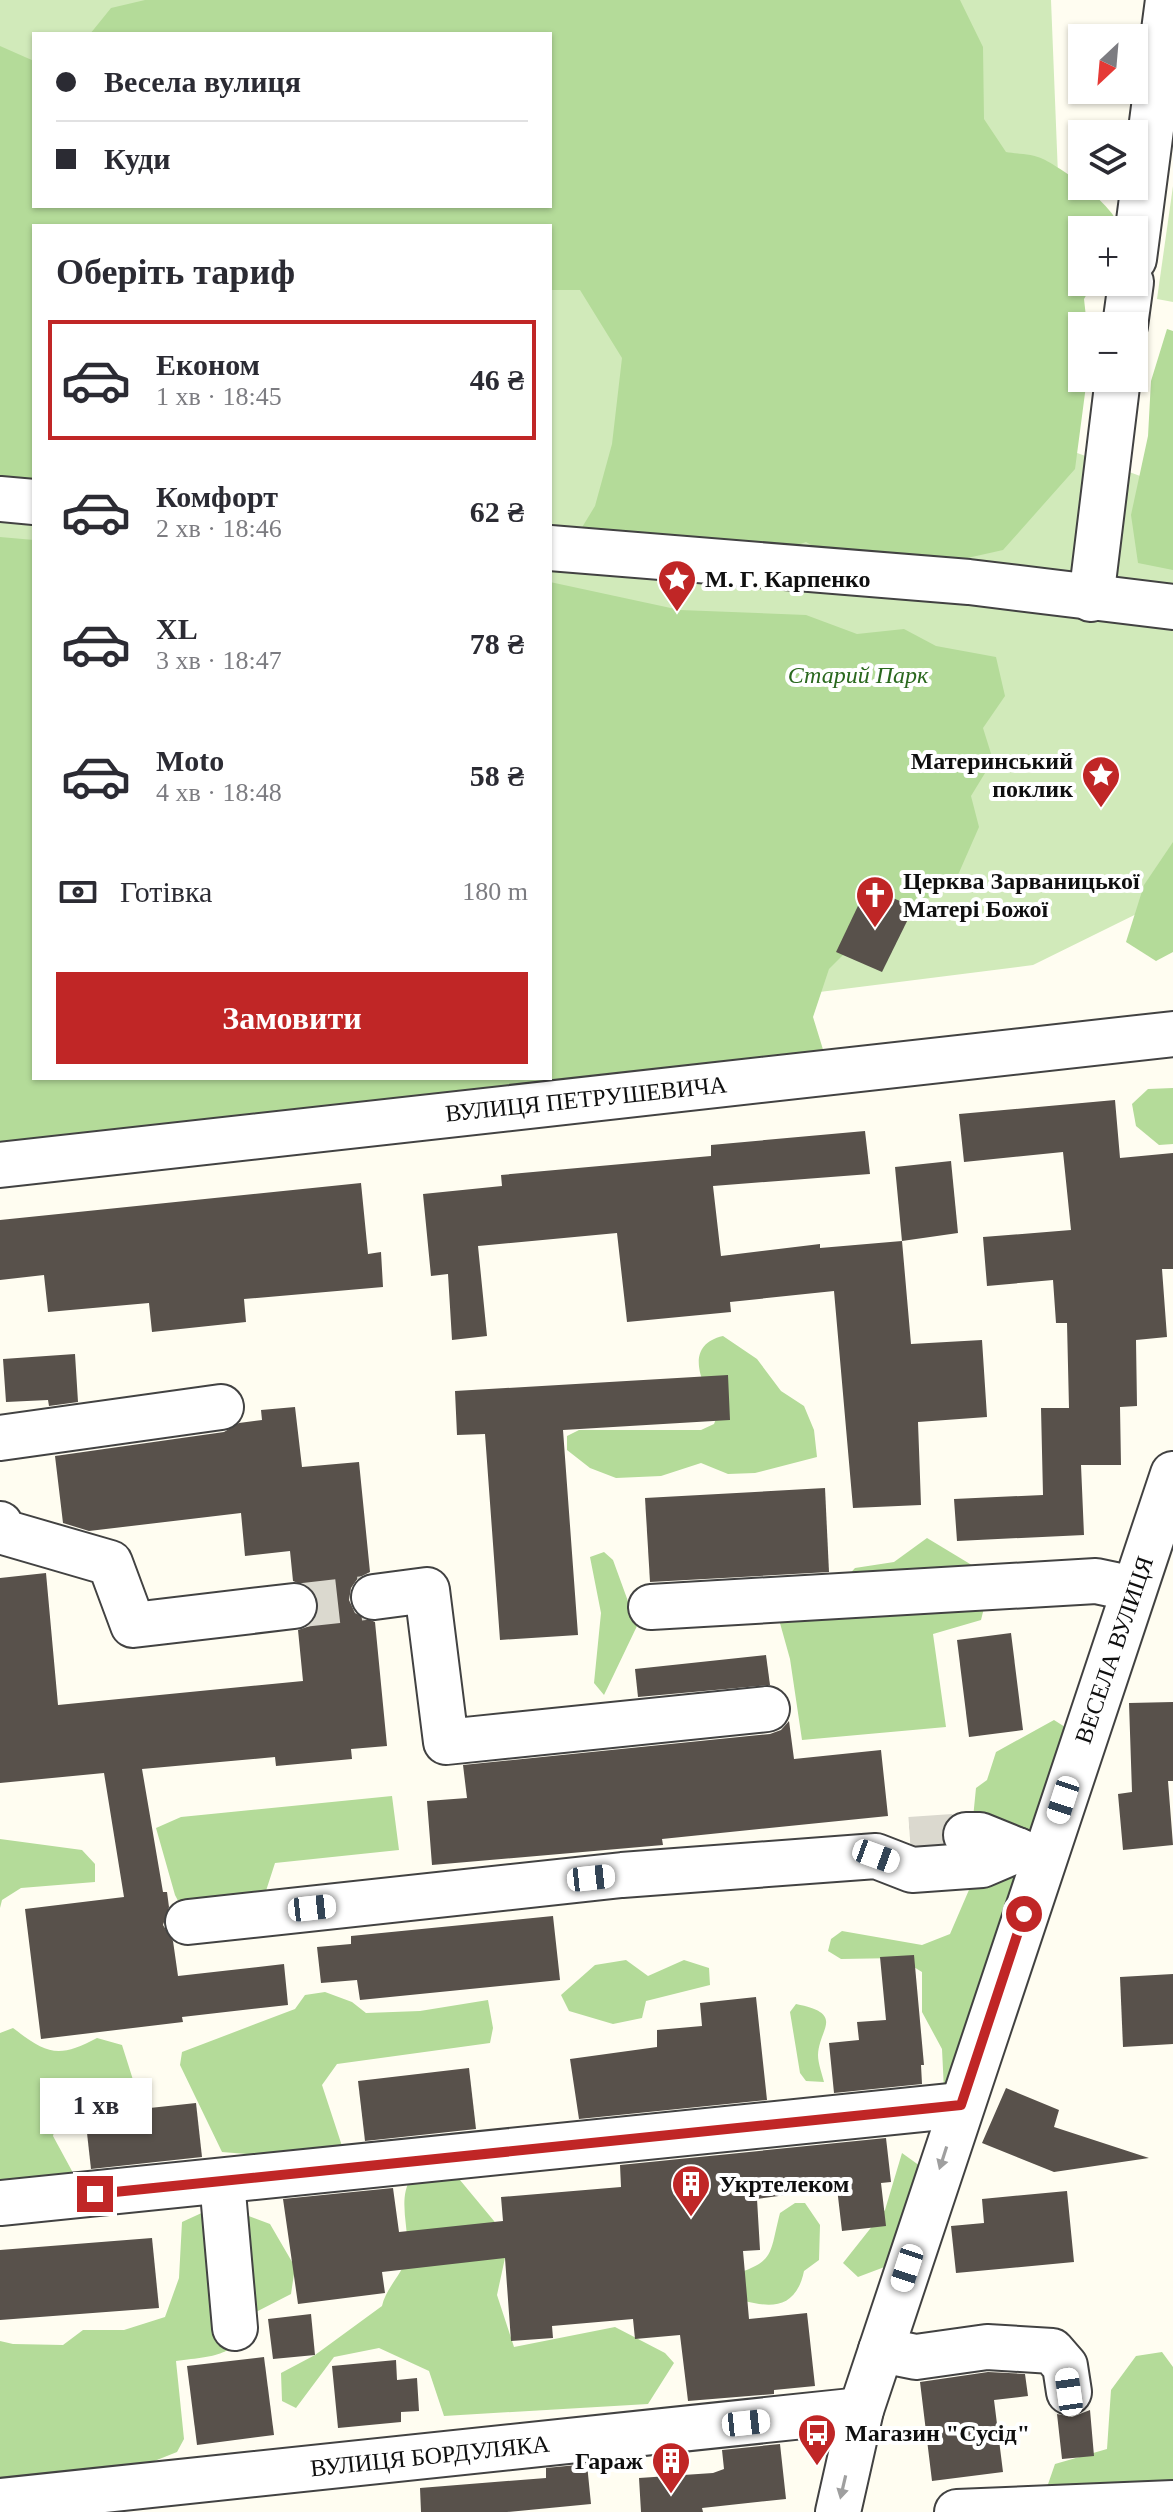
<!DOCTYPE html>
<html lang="uk">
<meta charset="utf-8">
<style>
body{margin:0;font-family:"Times New Roman",serif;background:#f7f7f7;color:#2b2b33;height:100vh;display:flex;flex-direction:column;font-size:30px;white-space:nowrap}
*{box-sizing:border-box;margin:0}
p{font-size:26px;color:#7c7c81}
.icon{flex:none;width:44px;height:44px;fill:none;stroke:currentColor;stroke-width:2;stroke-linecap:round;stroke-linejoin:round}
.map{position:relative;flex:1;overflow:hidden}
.details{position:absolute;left:32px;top:224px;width:520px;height:856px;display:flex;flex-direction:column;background:#fff;border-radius:0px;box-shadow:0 2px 6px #0004}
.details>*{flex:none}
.top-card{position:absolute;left:32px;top:32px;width:520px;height:176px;border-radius:0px;box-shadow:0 2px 6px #0004;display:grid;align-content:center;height:176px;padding:0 24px;background:#fff}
.needle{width:52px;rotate:206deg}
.fabs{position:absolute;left:1068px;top:24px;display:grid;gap:16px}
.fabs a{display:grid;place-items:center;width:80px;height:80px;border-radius:0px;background:#fff;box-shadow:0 2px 6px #0004;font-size:40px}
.end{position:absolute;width:36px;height:36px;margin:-18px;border:10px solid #c02626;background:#fff;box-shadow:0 0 0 4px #fff}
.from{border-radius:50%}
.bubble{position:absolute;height:56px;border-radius:0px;background:#fff;box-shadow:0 2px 6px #0004;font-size:26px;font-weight:600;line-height:56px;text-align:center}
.car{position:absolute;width:24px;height:48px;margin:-24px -12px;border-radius:10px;box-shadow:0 0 6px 2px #0007;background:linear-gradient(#fff 24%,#345 0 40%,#fff 0 76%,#345 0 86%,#fff 0)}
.top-card b{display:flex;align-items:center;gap:28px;height:76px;font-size:30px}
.top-card b+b{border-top:2px solid #e1e1e2}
.top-card i{width:20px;height:20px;background:#2b2b33}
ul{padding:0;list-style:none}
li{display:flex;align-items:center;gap:24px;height:120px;margin:0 16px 12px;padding:0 8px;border:4px solid transparent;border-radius:0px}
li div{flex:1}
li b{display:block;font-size:30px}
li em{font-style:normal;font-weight:600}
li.active{border-color:#c02626}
li>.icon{width:72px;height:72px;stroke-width:1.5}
h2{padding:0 24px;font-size:36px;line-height:96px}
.pay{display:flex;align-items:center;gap:20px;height:88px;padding:0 24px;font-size:30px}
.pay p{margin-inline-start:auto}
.button{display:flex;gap:16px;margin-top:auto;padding:16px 24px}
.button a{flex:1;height:92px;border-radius:0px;background:#c02626;color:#fff;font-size:32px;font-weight:600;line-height:92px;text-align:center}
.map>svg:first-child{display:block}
.green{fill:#d1eaba;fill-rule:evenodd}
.forest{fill:#b4db99}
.building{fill:#58514b}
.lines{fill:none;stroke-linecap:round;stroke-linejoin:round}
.minor-tunnel{stroke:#dbd9cf;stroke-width:44;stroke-dasharray:44 22;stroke-linecap:butt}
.minor-casing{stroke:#424242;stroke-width:48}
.minor{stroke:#fff;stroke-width:44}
.oneway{fill:#9f9f9f}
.route{stroke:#c02626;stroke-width:10}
.labels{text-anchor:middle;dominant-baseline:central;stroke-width:8;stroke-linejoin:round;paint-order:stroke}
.poi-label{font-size:24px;font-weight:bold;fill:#0f0f0f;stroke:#fff;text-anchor:start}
.park-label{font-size:24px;font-style:italic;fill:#2a681e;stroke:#fff}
.street-label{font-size:24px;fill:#0f0f0f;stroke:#fff}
</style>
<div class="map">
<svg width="1173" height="2512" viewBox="0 0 1173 2512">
<rect width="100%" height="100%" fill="#fffdf1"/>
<g class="green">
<path d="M0,0H1051L1069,450L1173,488V896L1033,965L550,1026V226H34V1078L0,1097ZM34,34H550V206H34Z"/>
<path d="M1173,186V302L1157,299Z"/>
</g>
<g class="forest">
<path d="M145,0H960L983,47L984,119L1006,152C1017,154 1033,154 1043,159C1064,169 1118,208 1120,230H1082V282H1094L1084,299L1087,326H1082V378H1087L1075,469L1003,550L954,561L837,560L806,542L763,558L578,534L595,506L612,444L622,358L580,290H550V226H34V516L0,508V46L34,61V206H550V34H90L111,8Z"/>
<path d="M1167,329L1173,331V570L1138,563L1131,515L1148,436L1151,381Z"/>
<path d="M0,537L34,540V1078H550V582L680,610L806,615L857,634L904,629L936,646L996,657L1005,696L983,728L993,760L971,796L979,827L954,884L866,932L829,969L813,1017L825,1056L0,1145Z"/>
<path d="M1173,842V952L1156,961L1126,942L1144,885Z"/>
<path d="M1173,1088V1144L1159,1145L1136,1126L1132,1104L1148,1089Z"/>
<path d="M723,1336L757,1359L781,1391L804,1406L814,1430L817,1457L755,1473L728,1474L701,1463L661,1476L616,1478L590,1468L567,1450V1436L579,1430H701L714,1424L719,1411C703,1387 681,1346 723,1336Z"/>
<path d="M927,1538L980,1570L984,1608L981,1620L933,1634L946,1727L802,1740L790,1659L778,1616L837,1588L855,1568L894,1562Z"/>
<path d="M604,1552L613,1560L637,1626L604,1695L594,1683L601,1613L590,1557Z"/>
<path d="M1054,1720L1076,1734L1082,1745L1013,1856L1022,1881L1025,1944L944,2090L942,2049L922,2012V1972L899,1958L841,1959L828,1951L831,1939L842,1931L922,1945L950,1934L984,1855L972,1828L976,1788L987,1780L996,1752Z"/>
<path d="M392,1796L399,1850L275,1863L264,1897L196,1935L175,1895L156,1828L181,1817Z"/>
<path d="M0,1839L82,1850L95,1864V1882L21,1888L2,1900L0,1908Z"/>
<path d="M626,1960L648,1976L684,1960L709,1968L710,1985L646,2001L642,2018L613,2024L569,2011L561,1995L595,1965Z"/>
<path d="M325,1992L352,2002L366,2013L420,2011L488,2000L493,2028L490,2043L337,2064L322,2085L343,2149L284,2157L222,2152L180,2065L182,2052L295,2009L305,1995Z"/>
<path d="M796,2004C846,2014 819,2028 818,2055C818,2063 822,2074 824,2082L806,2081L800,2073L790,2012Z"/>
<path d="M13,2028C47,2054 58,2059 97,2038L122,2045L134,2083C117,2103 105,2099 81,2094L60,2109L53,2136L72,2171L69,2197L0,2199V2033Z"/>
<path d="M902,2153L927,2171L903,2260L858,2277L843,2263L885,2210Z"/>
<path d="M450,2168L494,2221L508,2244L497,2295L514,2347L615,2327L665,2353L674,2363L648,2404L444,2416L429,2371L379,2348L334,2357L296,2408L282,2401L281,2373L315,2355L382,2306C386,2287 405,2272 407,2254C410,2229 397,2200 411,2178Z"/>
<path d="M795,2203H805L820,2225L819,2260L804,2271C794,2319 757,2305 722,2294L732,2275C776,2261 769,2255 780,2213Z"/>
<path d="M219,2205L270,2224L295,2267L291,2294L254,2313C236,2358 220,2355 176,2361L184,2439L177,2452L49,2503L0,2487V2341L13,2344L63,2345L83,2330H124L165,2317L179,2278L182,2222Z"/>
<path d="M1162,2352L1173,2367V2483L1046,2490L1055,2464L1107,2449L1111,2390L1136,2356Z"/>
</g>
<g class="building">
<path d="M867,887L914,907L882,972L836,952Z"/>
<path d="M1115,1100L1120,1158L1173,1153V1269H1162L1167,1337L1136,1340L1137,1406L1120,1407L1121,1465H1081L1084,1535L957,1541L954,1499L1043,1495L1041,1408H1069L1067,1323H1056L1053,1280L987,1286L983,1237L1071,1230L1063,1152L964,1162L959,1114Z"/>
<path d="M865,1131L870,1174L713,1186L721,1256L820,1244V1248L902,1241L911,1344L982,1340L987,1417L918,1422L921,1505L853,1508L834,1291L730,1302L731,1312L627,1322L617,1233L478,1246L487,1336L452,1340L448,1274L431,1276L423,1194L502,1186L501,1175L711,1156V1145Z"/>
<path d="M951,1161L958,1233L902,1241L895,1167Z"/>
<path d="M361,1183L368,1254L381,1252L383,1287L244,1299L246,1322L152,1332L149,1303L48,1312L44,1275L0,1280V1220Z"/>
<path d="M75,1354L78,1402L49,1406L48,1400L6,1402L3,1359Z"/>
<path d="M728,1375L730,1420L563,1430L578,1635L500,1640L485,1434L457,1435L455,1391Z"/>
<path d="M295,1407L302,1467L359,1462L370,1572L358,1578L351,1588L349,1600L355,1613L375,1622L387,1746L351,1749L352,1759L276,1766L275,1757L142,1769L163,1892H167L169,1907L163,1925L173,1941L178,1976L284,1964L288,2005L182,2017L183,2022L41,2039L25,1909L124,1897L104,1773L0,1783V1578L46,1573L58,1705L303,1681L298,1630L310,1626L317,1617L319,1604L314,1590L293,1581L290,1551L245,1556L241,1513L89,1531L63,1523L55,1456L224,1432L239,1423L262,1420L261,1410Z"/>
<path d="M825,1488L829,1572L650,1582L645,1498Z"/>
<path d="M1011,1633L1023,1730L969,1737L957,1640Z"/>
<path d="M766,1655L770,1685L638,1697L635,1669Z"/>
<path d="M1173,1702V1781H1168L1173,1845L1123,1850L1118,1794L1132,1792L1129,1703Z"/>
<path d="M789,1721L794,1759L881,1750L888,1816L662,1839L663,1845L432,1865L427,1801L467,1798L463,1765L770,1734L781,1730Z"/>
<path d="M952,1815L944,1823L943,1843H911L909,1818Z"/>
<path d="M553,1916L560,1980L360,2000L357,1980L321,1983L317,1947L351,1944V1936Z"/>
<path d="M914,1955L924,2065H921L922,2084L834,2093L829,2043L859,2040L857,2022L886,2020L880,1957Z"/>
<path d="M1173,1974V2044L1123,2047L1120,1977Z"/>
<path d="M756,1997L767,2100L579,2119L570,2059L657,2047V2030L702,2026L700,2003Z"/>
<path d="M469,2068L476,2129L365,2141L358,2081Z"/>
<path d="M1006,2088L1059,2110L1054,2127L1149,2158L1054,2172L982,2143Z"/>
<path d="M196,2103L202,2157L91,2169L85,2115Z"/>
<path d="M886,2138L891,2182L881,2183L886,2226L842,2231L837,2188L757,2199L760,2250L743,2251L749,2319L807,2313L815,2386L774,2390V2394L688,2401L680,2335L635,2339L633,2319L552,2326L553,2338L511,2341L505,2258L382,2272L385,2293L298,2304L283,2199L393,2188L399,2232L503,2221L501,2197L621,2187L620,2165Z"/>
<path d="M1067,2191L1074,2262L956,2273L951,2226L984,2223L982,2199Z"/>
<path d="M152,2238L159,2308L0,2320V2250Z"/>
<path d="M311,2314L315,2355L273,2359L268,2319Z"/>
<path d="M264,2357L274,2435L197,2445L187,2366Z"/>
<path d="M396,2360L397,2380L417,2378L419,2411L401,2412V2422L338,2428L332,2366Z"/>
<path d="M988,2372L1025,2374L1028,2396L994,2400L1003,2472L932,2481L920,2382Z"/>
<path d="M1090,2410L1094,2456L1062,2459L1057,2414L1072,2417Z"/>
<path d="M780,2444L786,2499L702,2508L703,2512H641L639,2478L713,2473L724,2469L722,2450Z"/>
<path d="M587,2464L591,2504L507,2512H421L420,2488L546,2478V2468Z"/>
</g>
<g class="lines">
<g class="minor-tunnel">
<path d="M294,1606L374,1597"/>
<path d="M910,1839L966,1835"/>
</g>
<g class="minor-casing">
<g id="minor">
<path d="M1134,259L1168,0"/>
<path d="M1125,326L1131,282"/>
<path d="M0,499L34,502"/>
<path d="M550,548L969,582L1173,607"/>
<path d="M1091,599L1118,378"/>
<path d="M0,1165L1173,1034"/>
<path d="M0,1438L221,1407"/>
<path d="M0,1524L3,1532L110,1563L133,1625L294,1606"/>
<path d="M374,1597L427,1590L446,1742L767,1709"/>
<path d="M651,1607L1096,1581L1134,1589"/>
<path d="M966,1835H980L1029,1855"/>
<path d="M188,1922L622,1875L876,1856L912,1870L982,1865L1017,1850"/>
<path d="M222,2181L235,2328"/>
<path d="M0,2203L961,2105"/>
<path d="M881,2350L916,2357L987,2347L1052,2351L1065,2366L1069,2392"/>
<path d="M0,2501L861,2410"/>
<path d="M838,2512L861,2410L1173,1474"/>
<path d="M957,2512L1173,2503"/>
</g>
</g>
<use href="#minor" class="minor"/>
</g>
<defs><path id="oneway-solid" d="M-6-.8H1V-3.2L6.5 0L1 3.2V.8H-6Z" transform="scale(2)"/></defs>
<g class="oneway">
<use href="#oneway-solid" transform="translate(943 2158) rotate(108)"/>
<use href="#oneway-solid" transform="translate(843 2487) rotate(103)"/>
</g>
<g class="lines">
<path class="route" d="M95,2194L961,2105L1024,1914"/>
</g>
<defs>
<g id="sight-pin" transform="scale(2)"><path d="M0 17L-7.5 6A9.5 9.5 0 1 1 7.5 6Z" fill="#c02626" stroke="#fff"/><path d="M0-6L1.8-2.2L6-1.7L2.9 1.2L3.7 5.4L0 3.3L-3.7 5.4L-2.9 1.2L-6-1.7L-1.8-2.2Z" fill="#fff"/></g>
<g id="church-pin" transform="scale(2)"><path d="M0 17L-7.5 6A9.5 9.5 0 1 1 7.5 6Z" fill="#c02626" stroke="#fff"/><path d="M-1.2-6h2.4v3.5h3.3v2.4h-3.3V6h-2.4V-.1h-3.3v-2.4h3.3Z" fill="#fff"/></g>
<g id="building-pin" transform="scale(2)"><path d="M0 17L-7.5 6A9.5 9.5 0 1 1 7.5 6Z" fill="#c02626" stroke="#fff"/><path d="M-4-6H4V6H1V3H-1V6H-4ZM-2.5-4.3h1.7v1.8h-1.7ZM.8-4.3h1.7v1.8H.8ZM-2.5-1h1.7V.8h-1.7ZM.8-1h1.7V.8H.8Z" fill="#fff"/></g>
<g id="bus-pin" transform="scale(2)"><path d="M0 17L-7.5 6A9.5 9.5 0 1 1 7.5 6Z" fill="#c02626" stroke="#fff"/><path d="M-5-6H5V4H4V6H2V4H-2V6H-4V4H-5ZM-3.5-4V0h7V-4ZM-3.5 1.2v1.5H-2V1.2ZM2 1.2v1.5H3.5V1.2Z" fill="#fff"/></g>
</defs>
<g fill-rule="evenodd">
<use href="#sight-pin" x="677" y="579"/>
<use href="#sight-pin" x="1101" y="775"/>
<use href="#church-pin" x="875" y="895"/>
<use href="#building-pin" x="691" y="2184"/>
<use href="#bus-pin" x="817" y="2433"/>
<use href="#building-pin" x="671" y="2461"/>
</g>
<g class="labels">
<g class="poi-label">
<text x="705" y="579">М. Г. Карпенко</text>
<text x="1073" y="761" text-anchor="end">Материнський<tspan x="1073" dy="28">поклик</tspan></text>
<text x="903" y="881">Церква Зарваницької<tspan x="903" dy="28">Матері Божої</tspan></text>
<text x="719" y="2184">Укртелеком</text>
<text x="845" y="2433">Магазин "Сусід"</text>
<text x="643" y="2461" text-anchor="end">Гараж</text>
</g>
<g class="park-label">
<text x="858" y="675">Старий Парк</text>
</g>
<g class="street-label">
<text transform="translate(586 1099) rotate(-6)">ВУЛИЦЯ ПЕТРУШЕВИЧА</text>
<text transform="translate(1114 1650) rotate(-71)">ВЕСЕЛА ВУЛИЦЯ</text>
<text transform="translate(430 2456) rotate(-6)">ВУЛИЦЯ БОРДУЛЯКА</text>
</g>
</g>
</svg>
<div class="fabs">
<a><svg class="needle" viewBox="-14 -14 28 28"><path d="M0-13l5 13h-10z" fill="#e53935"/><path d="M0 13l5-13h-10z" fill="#7c7c81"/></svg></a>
<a><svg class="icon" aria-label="layers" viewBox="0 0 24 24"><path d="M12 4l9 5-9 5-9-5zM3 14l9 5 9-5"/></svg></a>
<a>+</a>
<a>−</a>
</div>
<i class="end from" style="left:1024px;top:1914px"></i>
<i class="end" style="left:95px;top:2194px"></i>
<div class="bubble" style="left:40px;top:2078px;width:112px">1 хв</div>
<i class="car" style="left:1063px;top:1800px;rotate:198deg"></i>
<i class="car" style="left:876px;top:1856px;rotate:110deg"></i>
<i class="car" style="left:591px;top:1878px;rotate:84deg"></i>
<i class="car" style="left:312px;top:1908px;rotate:84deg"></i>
<i class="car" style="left:907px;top:2268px;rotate:198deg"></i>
<i class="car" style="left:1069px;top:2392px;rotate:352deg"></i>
<i class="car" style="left:746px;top:2423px;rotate:84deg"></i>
<div class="top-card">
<b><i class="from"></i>Весела вулиця</b>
<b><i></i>Куди</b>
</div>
<section class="details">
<h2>Оберіть тариф</h2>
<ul>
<li class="active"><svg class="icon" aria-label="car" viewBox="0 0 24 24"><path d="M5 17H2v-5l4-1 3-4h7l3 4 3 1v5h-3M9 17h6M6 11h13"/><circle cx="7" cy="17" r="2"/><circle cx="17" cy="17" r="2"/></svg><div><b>Економ</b><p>1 хв · 18:45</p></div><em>46 ₴</em></li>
<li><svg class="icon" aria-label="car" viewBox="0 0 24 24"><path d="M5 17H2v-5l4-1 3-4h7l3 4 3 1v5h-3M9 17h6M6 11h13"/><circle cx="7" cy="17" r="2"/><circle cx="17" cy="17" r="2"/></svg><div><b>Комфорт</b><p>2 хв · 18:46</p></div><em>62 ₴</em></li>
<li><svg class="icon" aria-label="car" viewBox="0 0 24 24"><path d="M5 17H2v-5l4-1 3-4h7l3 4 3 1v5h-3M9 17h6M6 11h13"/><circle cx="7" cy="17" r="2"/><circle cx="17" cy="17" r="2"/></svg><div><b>XL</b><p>3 хв · 18:47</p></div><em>78 ₴</em></li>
<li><svg class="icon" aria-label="car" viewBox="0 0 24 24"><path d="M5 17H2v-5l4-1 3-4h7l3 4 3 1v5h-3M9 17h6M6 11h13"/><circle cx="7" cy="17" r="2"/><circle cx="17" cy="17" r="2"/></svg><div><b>Moto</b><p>4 хв · 18:48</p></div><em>58 ₴</em></li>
</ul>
<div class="pay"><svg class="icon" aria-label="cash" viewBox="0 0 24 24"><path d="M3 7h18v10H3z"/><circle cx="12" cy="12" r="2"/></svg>Готівка<p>180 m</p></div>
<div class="button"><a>Замовити</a></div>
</section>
</div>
